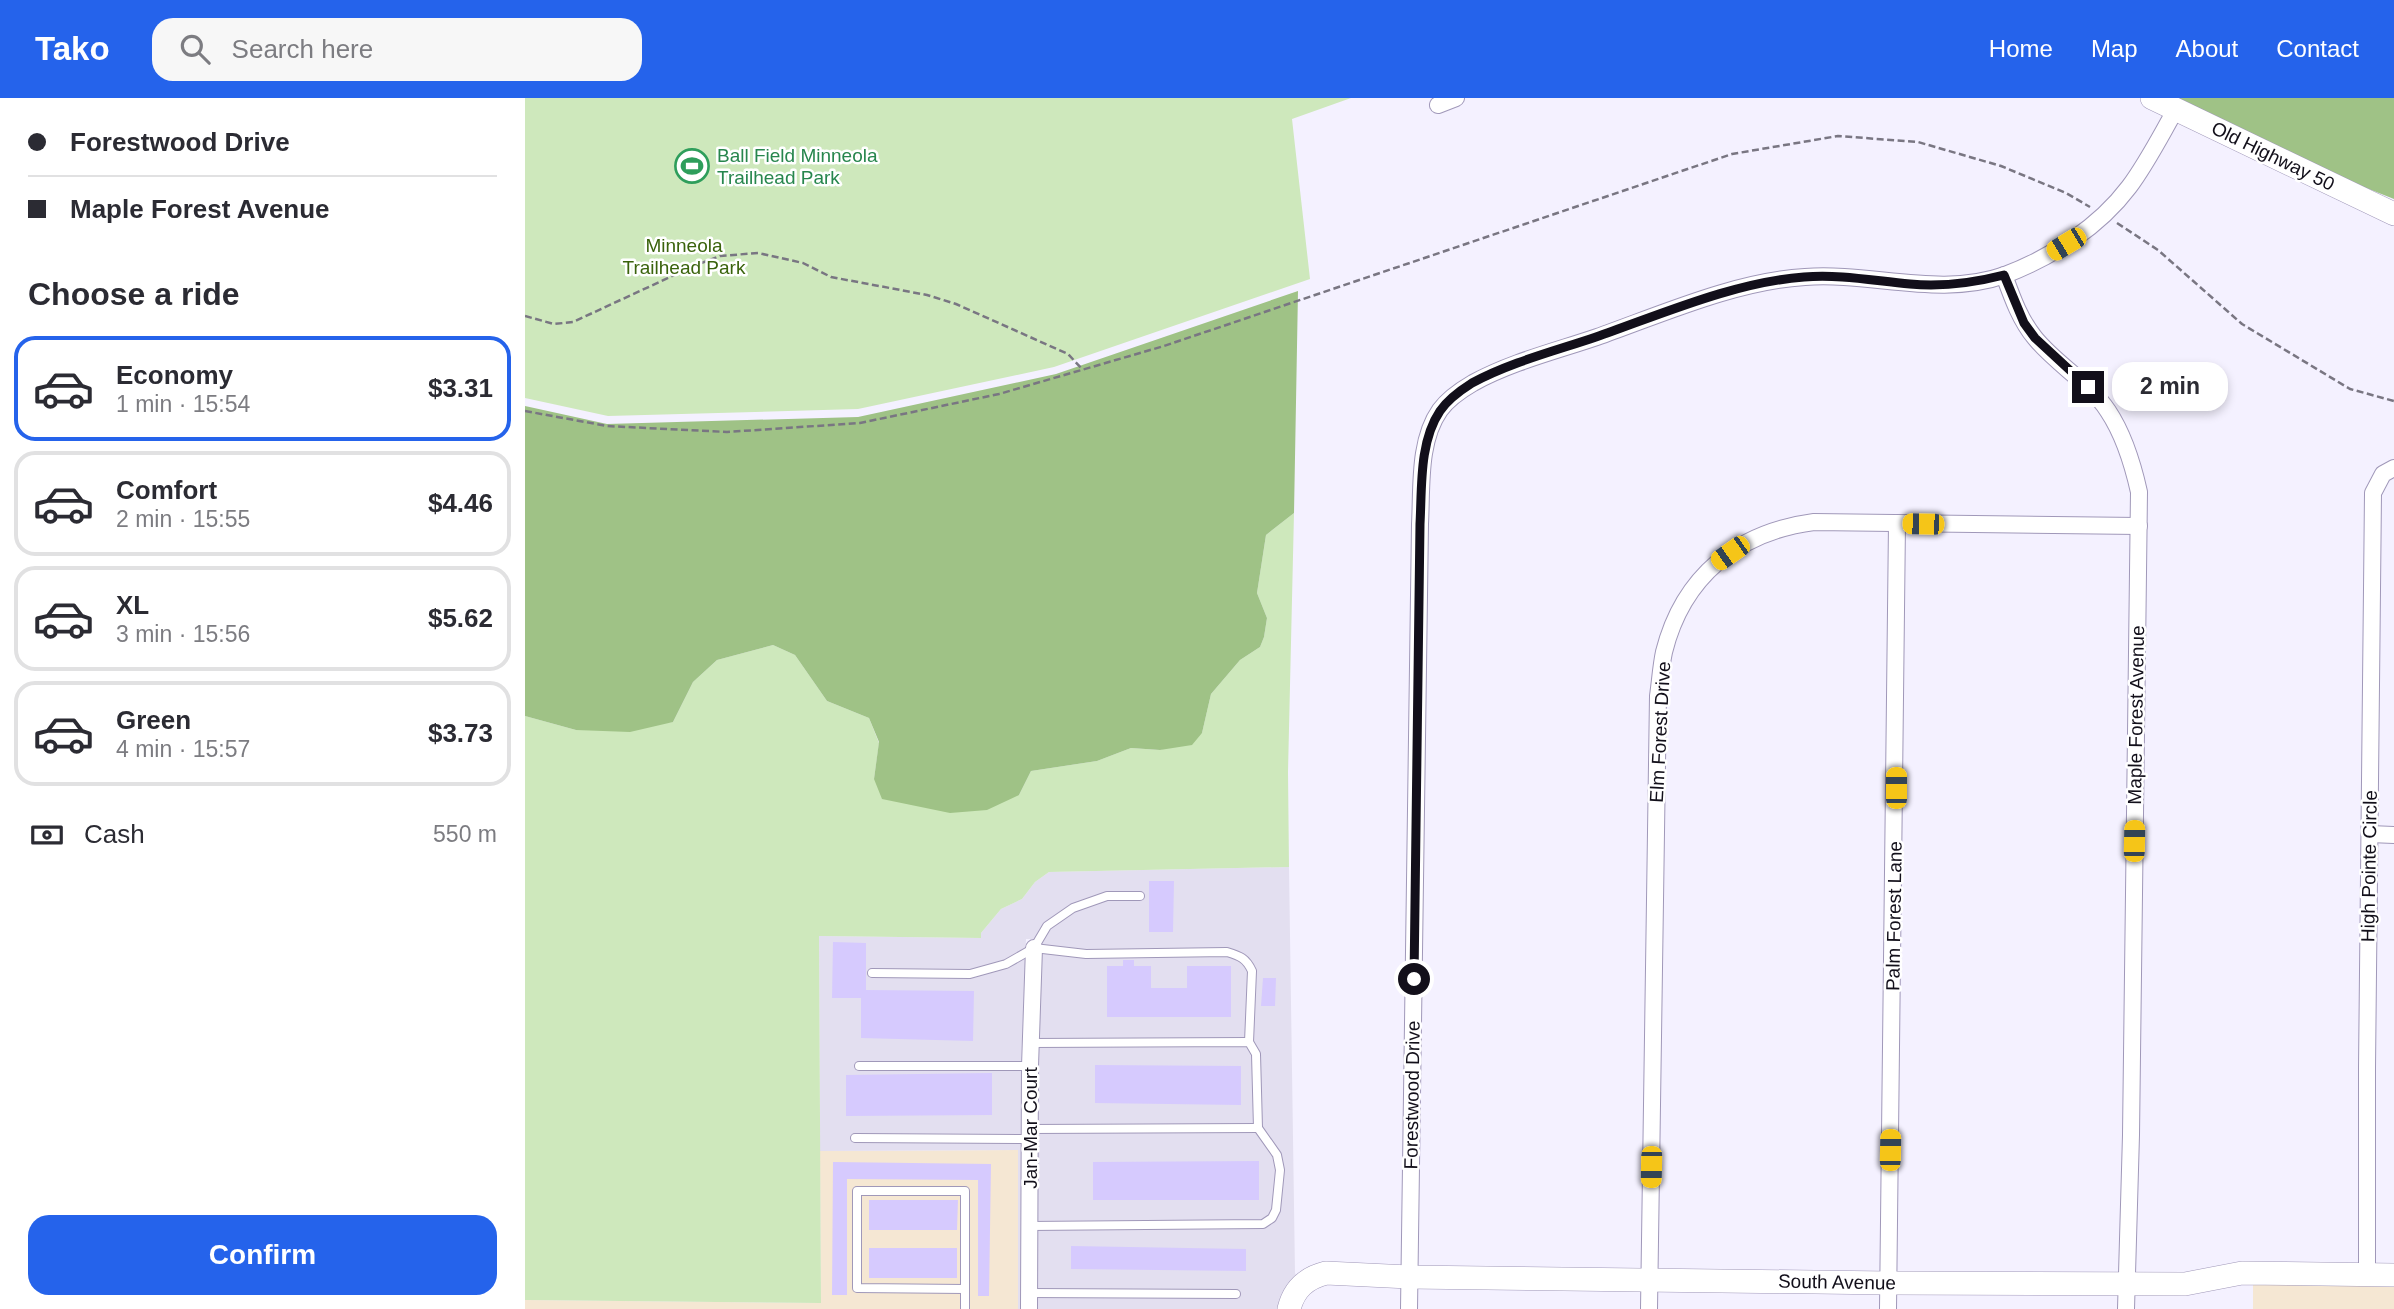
<!DOCTYPE html>
<meta charset="utf-8">
<style>
body{margin:0;font-family:Helvetica,sans-serif;background:#f7f7f7;color:#2b2b33;height:100vh;display:flex;flex-direction:column;font-size:26px;white-space:nowrap}
*{box-sizing:border-box;margin:0}
p{font-size:23px;color:#7c7c81}
.icon{flex:none;width:38px;height:38px;fill:none;stroke:currentColor;stroke-width:2;stroke-linecap:round;stroke-linejoin:round}
.map{position:relative;flex:1;overflow:hidden}
.details{display:flex;flex-direction:column;background:#fff;width:525px}
.details>*{flex:none}
.hud{display:grid;align-content:center;height:154px;padding:0 28px;background:#fff}
.end{position:absolute;width:32px;height:32px;margin:-16px;border:9px solid #120f1a;background:#fff;box-shadow:0 0 0 4px #fff}
.from{border-radius:50%}
.bubble{position:absolute;height:49px;border-radius:21px;background:#fff;box-shadow:0 4px 10px #0003;font-size:23px;font-weight:700;line-height:49px;text-align:center}
.car{position:absolute;width:21px;height:42px;margin:-21px -10px;border-radius:9px;box-shadow:0 0 5px 2px #0007;background:linear-gradient(#f5c518 24%,#345 0 40%,#f5c518 0 76%,#345 0 86%,#f5c518 0)}
.hud b{display:flex;align-items:center;gap:24px;height:66px;font-size:26px}
.hud b+b{border-top:2px solid #e1e1e2}
.hud i{width:18px;height:18px;background:#2b2b33}
ul{padding:0;list-style:none}
li{display:flex;align-items:center;gap:21px;height:105px;margin:0 14px 10px;padding:0 14px;border:4px solid #e1e1e2;border-radius:21px}
li div{flex:1}
li b{display:block;font-size:26px}
li em{font-style:normal;font-weight:700}
li.selected{border-color:#2563eb}
li>.icon{width:63px;height:63px;stroke-width:1.5}
h2{padding:0 28px;font-size:32px;line-height:84px}
.pay{display:flex;align-items:center;gap:18px;height:77px;padding:0 28px;font-size:26px}
.pay p{margin-inline-start:auto}
.action{display:flex;gap:14px;margin-top:auto;padding:14px 28px}
.action a{flex:1;height:80px;border-radius:21px;background:#2563eb;color:#fff;font-size:28px;font-weight:700;line-height:80px;text-align:center}
header{display:flex;align-items:center;gap:42px;box-sizing:border-box;height:98px;padding:0 35px;background:#2563eb;color:#fff}
header strong{font-size:33px}
nav{display:flex;gap:38px;margin-inline-start:auto;font-size:24px}
.search{width:490px;height:63px;background:#f7f7f7;display:flex;align-items:center;gap:18px;box-sizing:border-box;padding:0 24px;border-radius:21px;color:#7c7c81;font-size:26px}
main{display:flex;flex:1;min-height:0}
.map>svg:first-child{display:block}
.commercial{fill:#f5e7d3}
.built{fill:#e3dff0}
.green{fill:#cee8bc}
.forest{fill:#9fc286}
.building{fill:#d6cafe}
.lines{fill:none;stroke-linecap:round;stroke-linejoin:round}
.lane-casing{stroke:#a098b9;stroke-width:10}
.street-casing{stroke:#a098b9;stroke-width:18}
.secondary-casing{stroke:#a098b9;stroke-width:24}
.path{stroke:#797682;stroke-width:2.5;stroke-dasharray:7 3.5;stroke-linecap:butt}
.lane{stroke:#fff;stroke-width:8}
.street{stroke:#fff;stroke-width:16}
.secondary{stroke:#fff;stroke-width:23}
.route{stroke:#120f1a;stroke-width:9}
.labels{text-anchor:middle;dominant-baseline:central;stroke-width:5;stroke-linejoin:round;paint-order:stroke}
.leisure-label{font-size:19px;fill:#27864d;stroke:#fff;text-anchor:start}
.street-label{font-size:19px;fill:#120f1a;stroke:#fff}
.park-label{font-size:19px;fill:#3a630c;stroke:#fff}
</style>
<header>
<strong>Tako</strong>
<div class="search"><svg class="icon" aria-label="search" viewBox="0 0 24 24"><circle cx="10" cy="10" r="6"/><path d="M15 15l6 6"/></svg>Search here</div>
<nav><a>Home</a><a>Map</a><a>About</a><a>Contact</a></nav>
</header>
<main>
<section class="details">
<div class="hud">
<b><i class="from"></i>Forestwood Drive</b>
<b><i></i>Maple Forest Avenue</b>
</div>
<h2>Choose a ride</h2>
<ul>
<li class="selected"><svg class="icon" aria-label="car" viewBox="0 0 24 24"><path d="M5 17H2v-5l4-1 3-4h7l3 4 3 1v5h-3M9 17h6M6 11h13"/><circle cx="7" cy="17" r="2"/><circle cx="17" cy="17" r="2"/></svg><div><b>Economy</b><p>1 min · 15:54</p></div><em>$3.31</em></li>
<li><svg class="icon" aria-label="car" viewBox="0 0 24 24"><path d="M5 17H2v-5l4-1 3-4h7l3 4 3 1v5h-3M9 17h6M6 11h13"/><circle cx="7" cy="17" r="2"/><circle cx="17" cy="17" r="2"/></svg><div><b>Comfort</b><p>2 min · 15:55</p></div><em>$4.46</em></li>
<li><svg class="icon" aria-label="car" viewBox="0 0 24 24"><path d="M5 17H2v-5l4-1 3-4h7l3 4 3 1v5h-3M9 17h6M6 11h13"/><circle cx="7" cy="17" r="2"/><circle cx="17" cy="17" r="2"/></svg><div><b>XL</b><p>3 min · 15:56</p></div><em>$5.62</em></li>
<li><svg class="icon" aria-label="car" viewBox="0 0 24 24"><path d="M5 17H2v-5l4-1 3-4h7l3 4 3 1v5h-3M9 17h6M6 11h13"/><circle cx="7" cy="17" r="2"/><circle cx="17" cy="17" r="2"/></svg><div><b>Green</b><p>4 min · 15:57</p></div><em>$3.73</em></li>
</ul>
<div class="pay"><svg class="icon" aria-label="cash" viewBox="0 0 24 24"><path d="M3 7h18v10H3z"/><circle cx="12" cy="12" r="2"/></svg>Cash<p>550 m</p></div>
<div class="action"><a>Confirm</a></div>
</section>
<div class="map">
<svg width="1869" height="1211" viewBox="0 0 1869 1211">
<rect width="100%" height="100%" fill="#f4f1ff"/>
<g class="commercial">
<path d="M493,1052V1211H0V1202L296,1205L295,1053Z"/>
<path d="M1728,1184L1869,1186V1211H1728Z"/>
</g>
<path class="built" d="M764,769L770,1175L772,1179L756,1211H512L513,968L517,841H501L496,968V1211H493V1052L295,1053L294,838L456,840V835L476,811L497,801L510,784L524,774Z"/>
<g class="green">
<path d="M0,0H826L767,21L785,181L529,269L333,311L83,318L0,300Z"/>
<path d="M769,415L763,674L764,769L524,774L510,784L497,801L476,811L456,835V840L294,838L296,1205L0,1202V618L51,632L148,624L168,584L192,562L248,547L270,557L302,603L344,620L354,645L349,681L494,697L506,673L572,663L606,650L635,652L677,635L686,596L715,562L735,549L739,539L742,520L732,495L741,437Z"/>
</g>
<g class="forest">
<path d="M1651,0H1869V101L1811,78Z"/>
<path d="M773,193L769,415L741,437L732,495L742,520L739,539L735,549L715,562L686,596L677,635L667,647L635,652L606,650L572,663L506,673L494,697L462,712L425,715L357,701L349,681L354,644L344,620L302,603L270,557L248,547L192,562L168,584L148,624L105,634L51,632L0,618V308L82,326L333,319L531,276Z"/>
</g>
<g class="building">
<path d="M624,783H649L648,834H624Z"/>
<path d="M308,844L341,845V892L449,893L448,943L336,940V900H307Z"/>
<path d="M598,862H609V868H626V890H662V868H706V919H582V868H598Z"/>
<path d="M738,880H751L750,908H736Z"/>
<path d="M570,967L716,968V1007L570,1005Z"/>
<path d="M467,975V1017L321,1018V977Z"/>
<path d="M734,1063V1102H568V1064Z"/>
<path d="M308,1064L466,1066L464,1198H453V1082L322,1081V1197H307Z"/>
<path d="M344,1102H433L432,1132H344Z"/>
<path d="M546,1148L721,1151V1173L546,1171Z"/>
<rect x="344" y="1150" width="88" height="30"/>
</g>
<g class="lines">
<g class="lane-casing">
<g id="lane">
<path d="M509,850L561,856L702,854C715,858 721,860 727,873L724,944"/>
<path d="M347,875L445,876L481,866L509,850L522,828L548,810L582,798H615"/>
<path d="M334,968H505"/>
<path d="M504,1031L733,1030"/>
<path d="M330,1040L504,1041"/>
<path d="M504,1128L738,1126L747,1120L751,1112L755,1072L752,1057L733,1030L731,956L724,944L506,945"/>
<path d="M504,1195L711,1196"/>
<path d="M440,1211V1093H332V1190L440,1191"/>
</g>
</g>
<g class="street-casing">
<g id="street">
<path d="M913,7L931,0"/>
<path d="M1479,177C1487,199 1495,222 1510,240C1532,267 1564,284 1583,313C1599,337 1608,367 1614,394L1606,1037L1601,1211"/>
<path d="M1845,736L1869,737"/>
<path d="M1842,1176V970L1848,395L1858,376L1869,370"/>
<path d="M504,1211L505,968L509,850"/>
<path d="M884,1211L895,426C897,390 893,343 915,312C923,301 936,292 948,285C986,264 1031,253 1072,239C1137,216 1211,183 1280,179C1347,174 1415,200 1480,177C1527,159 1574,129 1604,89C1622,65 1636,37 1651,11"/>
<path d="M1124,1211L1133,598C1135,584 1136,568 1139,554C1158,478 1213,434 1289,424L1614,428"/>
<path d="M1363,1211L1372,425"/>
</g>
</g>
<g class="secondary-casing">
<g id="secondary">
<path d="M1627,0L1869,116"/>
<path d="M764,1211C769,1191 781,1180 801,1175L884,1179L1364,1185L1660,1186L1717,1175L1869,1177"/>
</g>
</g>
<g class="path">
<path d="M1592,125L1633,152L1717,226L1825,291L1869,303"/>
<path d="M0,218L29,226L48,224L171,167L195,158L233,155L278,165L306,179L402,197L431,206L543,256L558,272"/>
<path d="M0,313L82,328L202,334L335,325L474,296L639,248L1207,56L1313,38L1393,44L1476,68L1541,95L1565,109"/>
</g>
<use href="#lane" class="lane"/>
<use href="#street" class="street"/>
<use href="#secondary" class="secondary"/>
</g>
<g class="lines">
<path class="route" d="M889,881L895,426C897,390 894,344 915,313C923,301 936,292 947,285C986,264 1030,253 1071,239C1137,216 1210,184 1279,179C1315,176 1350,183 1385,186C1417,189 1448,185 1479,177L1499,225L1510,240L1563,289"/>
</g>
<defs>
<g id="stadium-ring" transform="scale(1.75)"><circle r="9.5" fill="#fff" stroke="#2e9e5b" stroke-width="1.5"/><path d="M0-5a6.5 5 0 1 0 0 10a6.5 5 0 1 0 0-10ZM-3.5-1.8h7v3.6h-7Z" fill="#2e9e5b"/></g>
</defs>
<g fill-rule="evenodd">
<use href="#stadium-ring" x="167" y="68"/>
</g>
<g class="labels">
<g class="leisure-label">
<text x="192" y="57">Ball Field Minneola<tspan x="192" dy="22">Trailhead Park</tspan></text>
</g>
<g class="street-label">
<text transform="translate(1748 58) rotate(26)">Old Highway 50</text>
<text transform="translate(1611 617) rotate(-89)">Maple Forest Avenue</text>
<text transform="translate(1135 634) rotate(-87)">Elm Forest Drive</text>
<text transform="translate(1844 768) rotate(-89)">High Pointe Circle</text>
<text transform="translate(1369 818) rotate(-89)">Palm Forest Lane</text>
<text transform="translate(887 997) rotate(-89)">Forestwood Drive</text>
<text transform="translate(505 1030) rotate(-90)">Jan-Mar Court</text>
<text transform="translate(1312 1184) rotate(1)">South Avenue</text>
</g>
<g class="park-label">
<text x="159" y="147">Minneola<tspan x="159" dy="22">Trailhead Park</tspan></text>
</g>
</g>
</svg>
<i class="end from" style="left:889px;top:881px"></i>
<i class="end" style="left:1563px;top:289px"></i>
<div class="bubble" style="left:1587px;top:264px;width:116px">2 min</div>
<i class="car" style="left:1541px;top:146px;rotate:239deg"></i>
<i class="car" style="left:1398px;top:426px;rotate:271deg"></i>
<i class="car" style="left:1205px;top:455px;rotate:235deg"></i>
<i class="car" style="left:1371px;top:690px;rotate:0deg"></i>
<i class="car" style="left:1609px;top:743px;rotate:1deg"></i>
<i class="car" style="left:1365px;top:1052px;rotate:1deg"></i>
<i class="car" style="left:1126px;top:1069px;rotate:181deg"></i>
</div>
</main>
